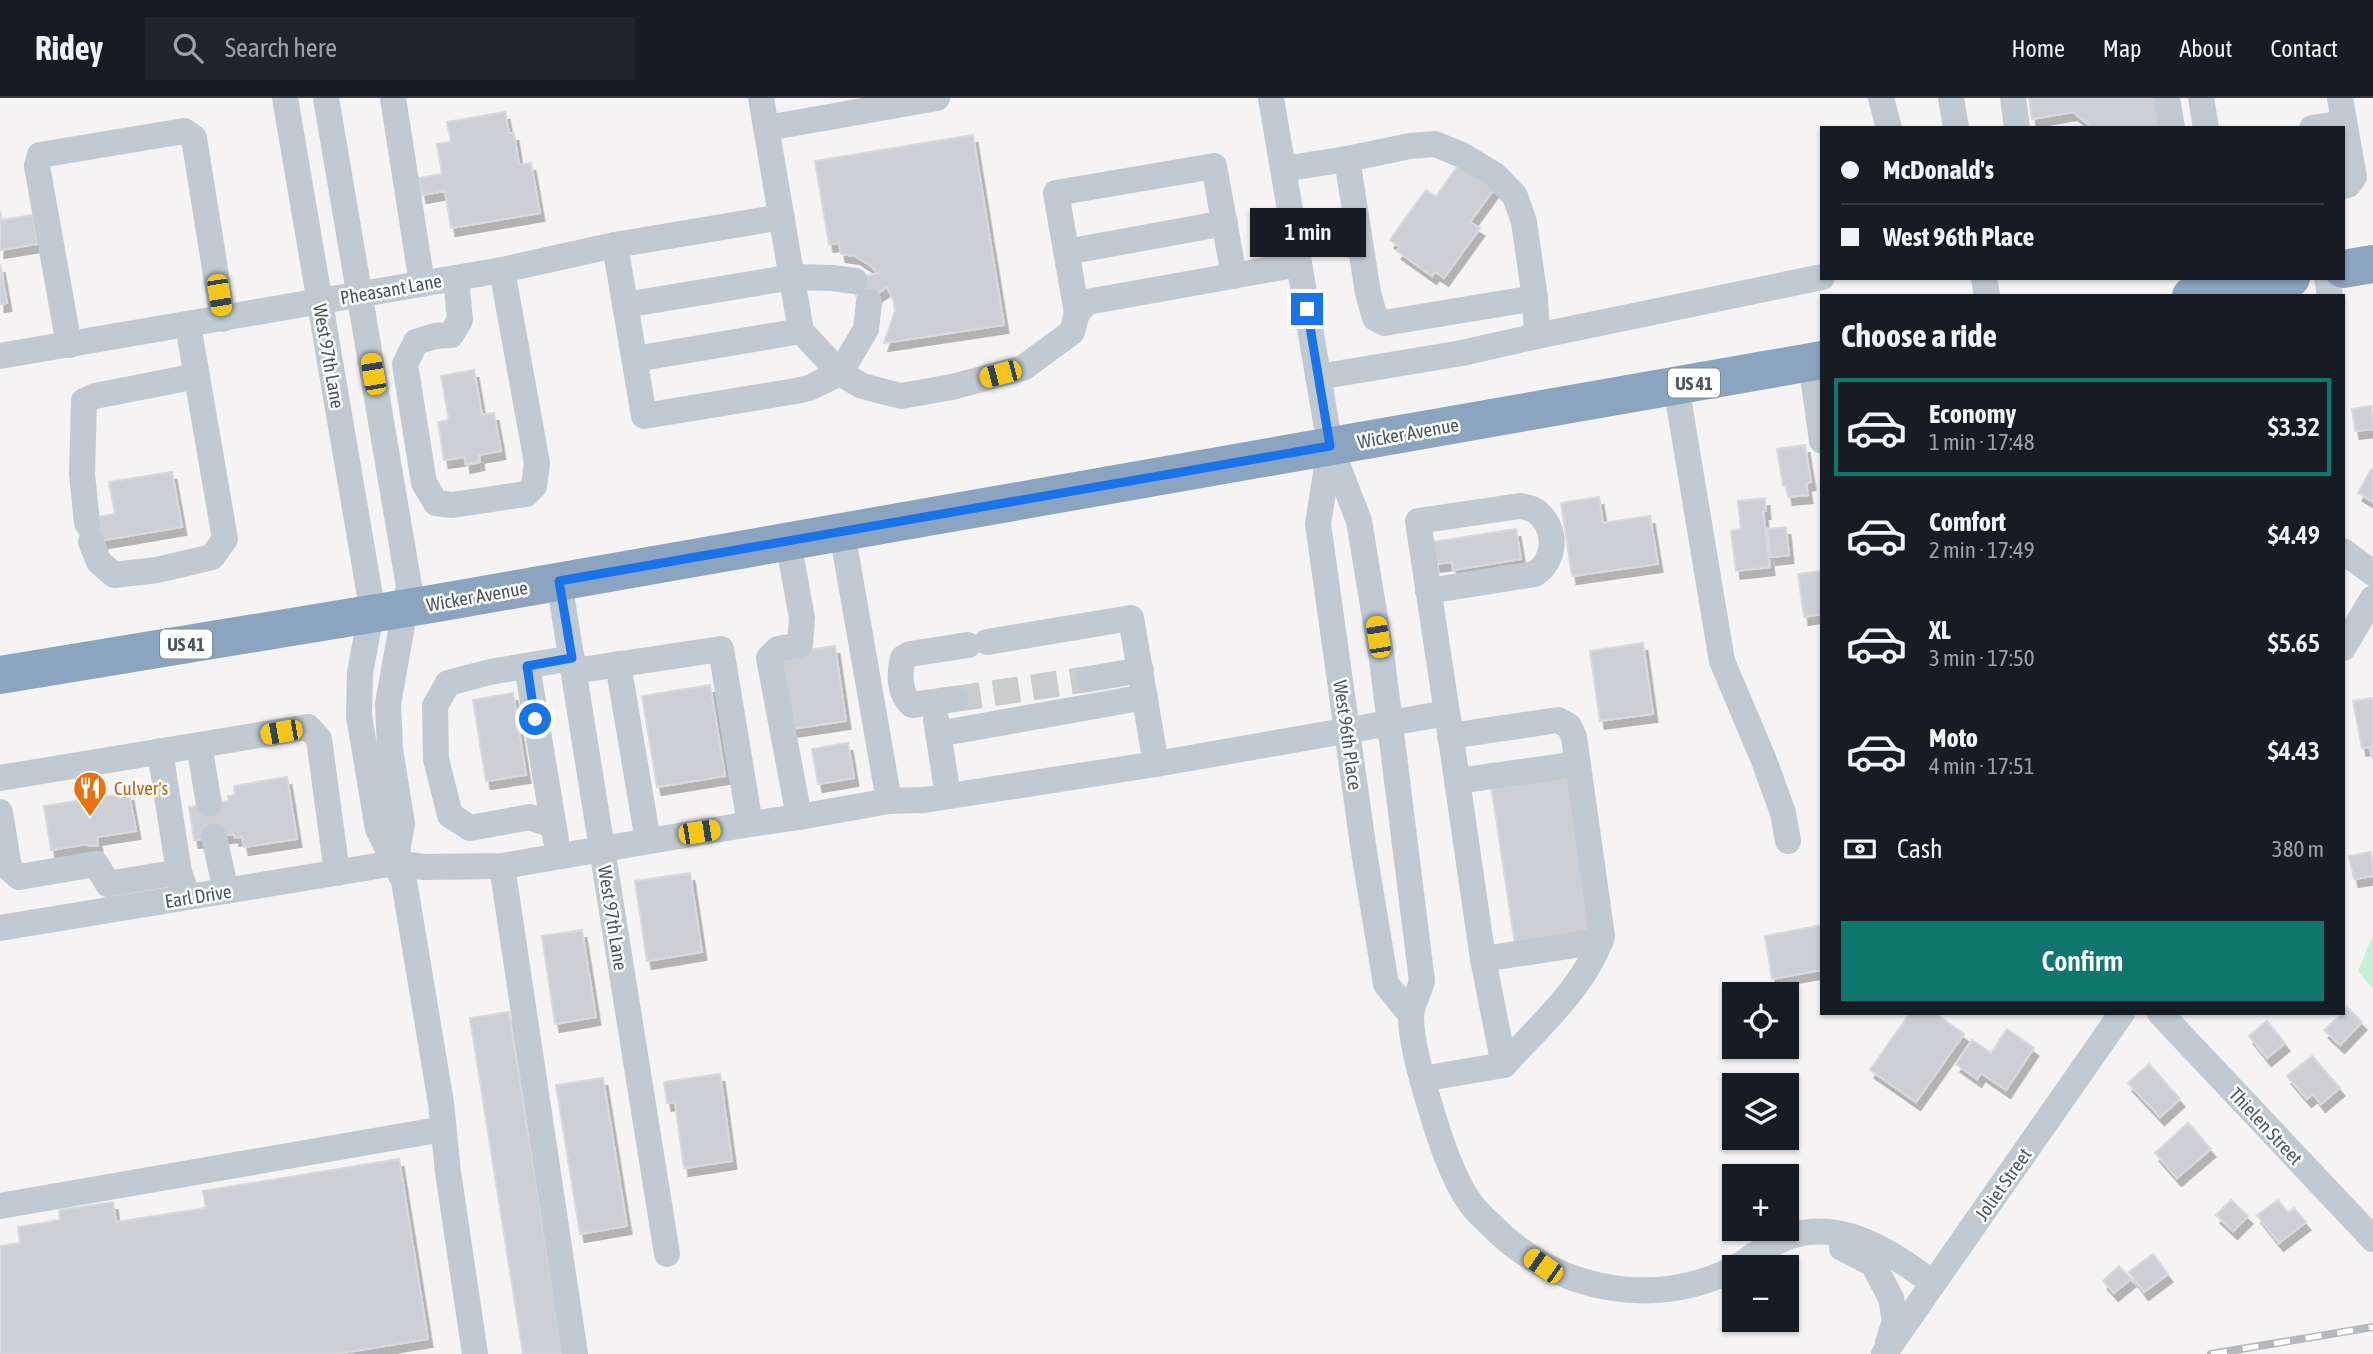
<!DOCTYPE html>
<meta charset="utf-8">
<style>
body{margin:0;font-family:"Asap Condensed",sans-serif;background:#20242c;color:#f1f3f6;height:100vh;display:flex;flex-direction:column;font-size:26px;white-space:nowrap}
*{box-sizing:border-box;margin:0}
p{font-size:23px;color:#9ea1a6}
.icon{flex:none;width:38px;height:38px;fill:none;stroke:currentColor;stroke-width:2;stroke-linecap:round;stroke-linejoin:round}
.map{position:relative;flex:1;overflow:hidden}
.details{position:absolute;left:1820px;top:196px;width:525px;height:721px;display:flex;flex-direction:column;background:#171b24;border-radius:0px;box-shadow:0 2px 5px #0004}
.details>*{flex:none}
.banner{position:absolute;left:1820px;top:28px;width:525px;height:154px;border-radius:0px;box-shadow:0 2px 5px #0004;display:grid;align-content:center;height:154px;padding:0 21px;background:#171b24}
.fabs{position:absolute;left:1722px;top:884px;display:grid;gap:14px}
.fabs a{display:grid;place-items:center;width:77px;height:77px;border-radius:0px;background:#171b24;box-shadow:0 2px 5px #0004;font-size:35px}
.end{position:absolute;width:32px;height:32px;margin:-16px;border:9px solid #1a73e8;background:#fff;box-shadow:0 0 0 4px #fff}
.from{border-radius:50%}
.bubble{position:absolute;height:49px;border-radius:0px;background:#171b24;box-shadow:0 2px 5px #0004;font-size:23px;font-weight:600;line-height:49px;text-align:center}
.car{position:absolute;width:21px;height:42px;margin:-21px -10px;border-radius:9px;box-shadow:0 0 5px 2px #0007;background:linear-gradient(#f5c518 24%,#345 0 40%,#f5c518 0 76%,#345 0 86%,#f5c518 0)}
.banner b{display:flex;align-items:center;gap:24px;height:66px;font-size:26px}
.banner b+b{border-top:2px solid #363941}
.banner i{width:18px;height:18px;background:#f1f3f6}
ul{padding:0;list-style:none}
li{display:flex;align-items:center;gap:21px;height:98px;margin:0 14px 10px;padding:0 7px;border:4px solid transparent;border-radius:0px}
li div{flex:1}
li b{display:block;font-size:26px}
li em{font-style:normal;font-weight:600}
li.current{border-color:#0f766e}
li>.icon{width:63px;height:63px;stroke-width:1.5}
h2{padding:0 21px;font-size:32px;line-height:84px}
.pay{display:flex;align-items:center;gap:18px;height:77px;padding:0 21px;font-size:26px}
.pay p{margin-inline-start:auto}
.action{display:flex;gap:14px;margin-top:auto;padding:14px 21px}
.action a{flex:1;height:80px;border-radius:0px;background:#0f766e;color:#fff;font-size:28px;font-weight:600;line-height:80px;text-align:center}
header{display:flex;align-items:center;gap:42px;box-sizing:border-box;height:98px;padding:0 35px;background:#171b24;border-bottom:2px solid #363941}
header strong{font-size:33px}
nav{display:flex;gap:38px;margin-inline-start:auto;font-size:24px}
.search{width:490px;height:63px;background:#20242c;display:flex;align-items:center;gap:18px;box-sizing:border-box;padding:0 24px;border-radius:0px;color:#9ea1a6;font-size:26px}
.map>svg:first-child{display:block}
.green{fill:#c3f1d5}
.building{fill:#cdcfd5;stroke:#d7d9de;stroke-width:2;filter:url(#shadow)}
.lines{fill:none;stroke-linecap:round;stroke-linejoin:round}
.minor-tunnel{stroke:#caccce;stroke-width:26;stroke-dasharray:26 13;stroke-linecap:butt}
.minor{stroke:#c1cad2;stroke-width:26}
.highway{stroke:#8ba5c1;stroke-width:38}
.rail-casing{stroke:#b5b8bd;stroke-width:8}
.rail{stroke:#fff;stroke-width:5;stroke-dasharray:16;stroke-linecap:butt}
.route{stroke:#1a73e8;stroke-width:9}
.labels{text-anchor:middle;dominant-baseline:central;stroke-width:5;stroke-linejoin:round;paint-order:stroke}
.shield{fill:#fff;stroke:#808990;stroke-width:2}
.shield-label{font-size:18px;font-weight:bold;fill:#4a5661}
.street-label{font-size:19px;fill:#4a5661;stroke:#fff}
.food-label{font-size:19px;fill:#c56008;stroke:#fff;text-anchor:start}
</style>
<header>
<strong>Ridey</strong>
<div class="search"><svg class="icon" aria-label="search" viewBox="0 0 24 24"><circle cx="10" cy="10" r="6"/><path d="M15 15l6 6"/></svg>Search here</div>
<nav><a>Home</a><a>Map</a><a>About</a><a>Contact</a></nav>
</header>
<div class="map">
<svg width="2373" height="1256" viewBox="0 0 2373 1256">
<defs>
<filter id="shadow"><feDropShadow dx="4.5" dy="8" stdDeviation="0" flood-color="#0004"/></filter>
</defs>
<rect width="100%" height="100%" fill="#f5f3f3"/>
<path class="green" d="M2373,837V891L2358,873Z"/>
<g class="building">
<path d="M2029,0H2162L2167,30H2093L2073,14L2032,21Z"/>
<path d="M505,14L509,35H514L519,67L531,65L540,115L451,130L445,93L422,97L419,80L442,76L437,46L451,44L447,24Z"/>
<path d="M973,37L1004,227L884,245L895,213L893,201L887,189L862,206L851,188L866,178L878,175L871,168L855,158L841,156L839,145L829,146L815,63Z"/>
<path d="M1459,66L1494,91L1470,124L1480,130L1444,180L1435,174L1432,178L1397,153L1400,149L1390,142L1426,92L1436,99Z"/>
<path d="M0,113L2,122L33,117L37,146L0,152Z"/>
<path d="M0,166L7,205L0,206Z"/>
<path d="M474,272L482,317L494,315L501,353L479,357L480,364L466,367L465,359L444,362L438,324L449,322L441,278Z"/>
<path d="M2371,308L2373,331L2355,333L2352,311Z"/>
<path d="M1805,347L1811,384L1806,385L1808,397L1788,399L1786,388H1783L1777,351Z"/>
<path d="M2371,371L2373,372V404L2358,395Z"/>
<path d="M172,374L182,429L81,446L77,422L115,416L109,384Z"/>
<path d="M1599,399L1603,425L1650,418L1658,466L1572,478L1561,405Z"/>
<path d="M1765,400L1766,413H1763L1770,469L1736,473L1731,433L1741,431L1738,403Z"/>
<path d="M1786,429L1789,457L1771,459L1767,431Z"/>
<path d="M1516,431L1521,461L1453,472L1452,464L1436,466L1433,444Z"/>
<path d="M1822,473V516L1804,519L1798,476Z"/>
<path d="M1643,545L1653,616L1600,623L1590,553Z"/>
<path d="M835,548L846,623L791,631L780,556Z"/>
<path d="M710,587L725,678L657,689L642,598Z"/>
<path d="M513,595L526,677L486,683L473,602Z"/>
<path d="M2373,600V660H2372L2370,649L2362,650L2353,603Z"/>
<path d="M848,645L854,680L818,686L812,651Z"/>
<path d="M1567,676L1590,837L1515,847L1491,687Z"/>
<path d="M287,679L297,741L244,749L242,739L235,740L234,736L194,742L189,709L229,703L228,698L235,697L234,688Z"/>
<path d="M129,695L136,733L97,739L98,747L88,748L87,746L51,752L44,708Z"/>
<path d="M2371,754L2373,778L2354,781L2349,758Z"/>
<path d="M690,775L702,854L647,863L635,783Z"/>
<path d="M1822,827V872L1772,881L1765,838Z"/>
<path d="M582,832L596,919L555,926L542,838Z"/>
<path d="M2347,909L2362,924L2340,947L2324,932L2343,915Z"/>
<path d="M509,914L563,1256H523L470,920Z"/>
<path d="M1910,915H1934L1964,936L1916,1004L1870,972Z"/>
<path d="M2267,923L2285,945L2267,960L2249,938Z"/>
<path d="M2007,931L2034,950L2006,992L1981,975L1977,981L1956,966L1972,942L1991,955Z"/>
<path d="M2312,958L2340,990L2321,1006L2313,996L2307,1001L2287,978Z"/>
<path d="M2149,966L2180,1001L2160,1019L2128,985Z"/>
<path d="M720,976L732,1063L684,1070L675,1004L667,1005L664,984Z"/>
<path d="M603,980L627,1128L580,1136L556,987Z"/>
<path d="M2188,1025L2211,1051L2177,1080L2155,1055Z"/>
<path d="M399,1061L428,1241L336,1256H0V1148L20,1145L18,1129L60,1122L59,1112L113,1104L116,1124L206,1110L203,1093Z"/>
<path d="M2231,1102L2248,1118L2233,1133L2216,1117Z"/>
<path d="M2278,1102L2288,1115L2294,1110L2306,1124L2279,1145L2257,1117Z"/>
<path d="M2153,1156L2168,1176L2144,1194L2129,1174Z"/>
<path d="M2119,1168L2131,1181L2114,1195L2103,1183Z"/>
</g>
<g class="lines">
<path class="minor-tunnel" d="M955,601L1089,581"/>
<g class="minor">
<path d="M285,0L370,498L371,516L360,575L359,618L378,731L404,783L441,1005L448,1074L475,1256"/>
<path d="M326,0L409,488L388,606L390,651L402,726L395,765"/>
<path d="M393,0L422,186"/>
<path d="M761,0L801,233L840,275L866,231L869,204"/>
<path d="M1271,0L1330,348L1359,423L1382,562L1422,883C1419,894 1411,908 1411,919C1411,944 1422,982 1430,1008C1439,1038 1452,1080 1471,1106C1476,1113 1483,1119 1489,1125C1554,1192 1650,1212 1734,1171"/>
<path d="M1881,0L1889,30"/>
<path d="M1951,0L1956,30"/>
<path d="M2013,0L2017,30"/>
<path d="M2167,0L2172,30"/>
<path d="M2201,0L2206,30"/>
<path d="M2340,0L2354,79L2348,87L2343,88"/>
<path d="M767,30L937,0"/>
<path d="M2312,30L2344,25"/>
<path d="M1347,61L1410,48L1435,46L1462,57L1495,77L1515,98L1524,124L1535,200"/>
<path d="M1283,71L1347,61L1368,195L1375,220L1384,225L1535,200L1537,238L1462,255L1318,279"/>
<path d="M615,147L644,318L796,293L809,290L840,275L862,288L901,298L952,289L1023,270L1072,234L1077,215L1087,204L1299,166"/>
<path d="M1066,154L1225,125"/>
<path d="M456,180L460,222L451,237L435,238L416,244L405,266L424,385L436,405L452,407L526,396L534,388L537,365L502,172"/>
<path d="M1984,180L1987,198"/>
<path d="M2327,180L2330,198"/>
<path d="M625,207L793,179L832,180L855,183"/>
<path d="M1077,215L1056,95L1214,68L1234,178"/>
<path d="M1537,238L1822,179"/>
<path d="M69,247L37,68L40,57L184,33L194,40L223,221"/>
<path d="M0,258L502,172L615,147L782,119"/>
<path d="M635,261L801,233"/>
<path d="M1811,264L1822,343"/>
<path d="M1676,288L1722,563L1765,665L1783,715L1788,743"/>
<path d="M1330,350L1318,426L1364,754L1386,886L1411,917"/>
<path d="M87,425L82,376L84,303L95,298L197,278"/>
<path d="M842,434L889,703L924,702L1156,666L1447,615L1418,423L1520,408C1526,409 1532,410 1536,413C1558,430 1556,462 1535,476L1428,493"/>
<path d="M788,443L802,520L800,547L778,551L769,560L799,719L889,703"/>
<path d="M91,444L99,464L114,477L157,472L212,459L225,441L188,227"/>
<path d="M2343,453L2373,475"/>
<path d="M559,483L667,1156"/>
<path d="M987,544L1131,520L1156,666"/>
<path d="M2343,550L2373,500"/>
<path d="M618,566L648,743"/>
<path d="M527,568L556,742"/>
<path d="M1089,581L1141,572"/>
<path d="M955,601L912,607C899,596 899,576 903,560L910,556L968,547"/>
<path d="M936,621L948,698"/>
<path d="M938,636L1145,599"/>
<path d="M1450,638L1558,622L1569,628L1574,639L1602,838C1585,889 1540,927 1504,967"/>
<path d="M199,647L209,706"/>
<path d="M160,653L179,774L185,791"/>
<path d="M0,680L308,629L319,641L337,775"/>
<path d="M1457,683L1578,666"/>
<path d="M0,714L9,770L19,779L96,766L108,786L179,774"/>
<path d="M750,726L799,719"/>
<path d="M552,727L530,719L470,730L450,717L436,661L435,608L448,585L490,574L572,560"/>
<path d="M214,739L226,793"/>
<path d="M502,768L575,1256"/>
<path d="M0,830L395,765L424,769L502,768L750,726L721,551L574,573"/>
<path d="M1483,861L1601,843"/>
<path d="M2160,915L2373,1141"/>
<path d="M1422,981L1504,967L1483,861L1448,620"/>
<path d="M0,1108L443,1031"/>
<path d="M1842,1150L1873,1166L1891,1200L1895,1223L1888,1245"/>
<path d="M1737,1169C1749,1161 1761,1152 1774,1145C1833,1114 1886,1151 1933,1185"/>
<path d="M1884,1256L2122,915"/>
</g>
<g class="highway">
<path d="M2343,171L2373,166"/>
<path d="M2191,198L2291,180"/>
<path d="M0,577L443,504L1822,262"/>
</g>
<g class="rail-casing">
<path id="rail" d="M2211,1256L2373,1229"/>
</g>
<use href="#rail" class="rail"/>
</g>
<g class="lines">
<path class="route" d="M535,621L527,568L572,560L559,483L1330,348L1307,211"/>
</g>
<defs>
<g id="restaurant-pin" transform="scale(1.75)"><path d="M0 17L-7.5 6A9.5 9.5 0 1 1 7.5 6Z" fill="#e8710a" stroke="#fff"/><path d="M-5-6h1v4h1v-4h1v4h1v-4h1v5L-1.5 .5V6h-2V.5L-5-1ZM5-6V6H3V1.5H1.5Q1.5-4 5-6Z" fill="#fff"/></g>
</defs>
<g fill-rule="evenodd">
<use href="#restaurant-pin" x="90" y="690"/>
</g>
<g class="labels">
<g class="shield">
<rect x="1668" y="270.5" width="52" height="29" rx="5"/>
<rect x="160" y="531.5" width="52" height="29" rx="5"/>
</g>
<g class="shield-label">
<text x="1694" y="285">US 41</text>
<text x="186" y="546">US 41</text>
</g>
<g class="street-label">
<text transform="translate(391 191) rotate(-10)">Pheasant Lane</text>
<text transform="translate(329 258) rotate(80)">West 97th Lane</text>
<text transform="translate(1408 335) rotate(-10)">Wicker Avenue</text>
<text transform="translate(477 498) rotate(-10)">Wicker Avenue</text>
<text transform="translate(1348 637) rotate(82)">West 96th Place</text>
<text transform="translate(198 798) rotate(-9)">Earl Drive</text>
<text transform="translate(613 820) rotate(81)">West 97th Lane</text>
<text transform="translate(2266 1028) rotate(47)">Thielen Street</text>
<text transform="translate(2003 1086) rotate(-55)">Joliet Street</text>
</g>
<g class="food-label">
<text x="114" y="690">Culver's</text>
</g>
</g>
</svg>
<div class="fabs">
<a><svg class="icon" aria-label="locate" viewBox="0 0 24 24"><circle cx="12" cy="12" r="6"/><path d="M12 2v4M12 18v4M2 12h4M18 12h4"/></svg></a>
<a><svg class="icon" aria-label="layers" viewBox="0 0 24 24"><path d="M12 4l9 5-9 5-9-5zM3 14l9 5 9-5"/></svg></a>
<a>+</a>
<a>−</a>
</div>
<i class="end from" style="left:535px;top:621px"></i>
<i class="end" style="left:1307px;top:211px"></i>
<div class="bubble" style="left:1250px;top:110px;width:116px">1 min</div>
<i class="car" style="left:219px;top:197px;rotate:171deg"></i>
<i class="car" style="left:373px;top:276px;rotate:350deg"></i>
<i class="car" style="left:1000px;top:276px;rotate:255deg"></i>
<i class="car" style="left:1378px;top:539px;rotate:351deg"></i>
<i class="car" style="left:281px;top:634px;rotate:260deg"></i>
<i class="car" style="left:699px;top:734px;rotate:81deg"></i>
<i class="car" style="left:1543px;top:1168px;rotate:305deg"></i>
<div class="banner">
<b><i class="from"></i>McDonald's</b>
<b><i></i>West 96th Place</b>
</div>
<section class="details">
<h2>Choose a ride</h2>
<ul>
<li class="current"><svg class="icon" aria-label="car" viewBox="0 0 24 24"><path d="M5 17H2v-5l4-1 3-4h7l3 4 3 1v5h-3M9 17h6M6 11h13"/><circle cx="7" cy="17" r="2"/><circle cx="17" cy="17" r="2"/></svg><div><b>Economy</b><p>1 min · 17:48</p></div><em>$3.32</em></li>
<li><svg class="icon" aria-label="car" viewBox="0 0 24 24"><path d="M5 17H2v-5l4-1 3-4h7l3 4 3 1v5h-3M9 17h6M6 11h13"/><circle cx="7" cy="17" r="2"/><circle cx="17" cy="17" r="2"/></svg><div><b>Comfort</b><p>2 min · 17:49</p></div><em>$4.49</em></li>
<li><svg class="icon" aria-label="car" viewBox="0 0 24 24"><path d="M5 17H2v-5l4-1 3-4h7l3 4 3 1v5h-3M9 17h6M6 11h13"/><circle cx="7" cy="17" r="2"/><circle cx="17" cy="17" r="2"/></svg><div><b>XL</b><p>3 min · 17:50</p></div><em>$5.65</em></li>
<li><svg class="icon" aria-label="car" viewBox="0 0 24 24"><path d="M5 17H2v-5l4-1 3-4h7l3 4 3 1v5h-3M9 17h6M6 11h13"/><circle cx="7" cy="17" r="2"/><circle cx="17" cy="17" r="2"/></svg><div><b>Moto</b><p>4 min · 17:51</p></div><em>$4.43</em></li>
</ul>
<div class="pay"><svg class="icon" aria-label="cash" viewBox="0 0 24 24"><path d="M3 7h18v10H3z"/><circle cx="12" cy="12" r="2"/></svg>Cash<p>380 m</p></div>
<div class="action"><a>Confirm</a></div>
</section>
</div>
